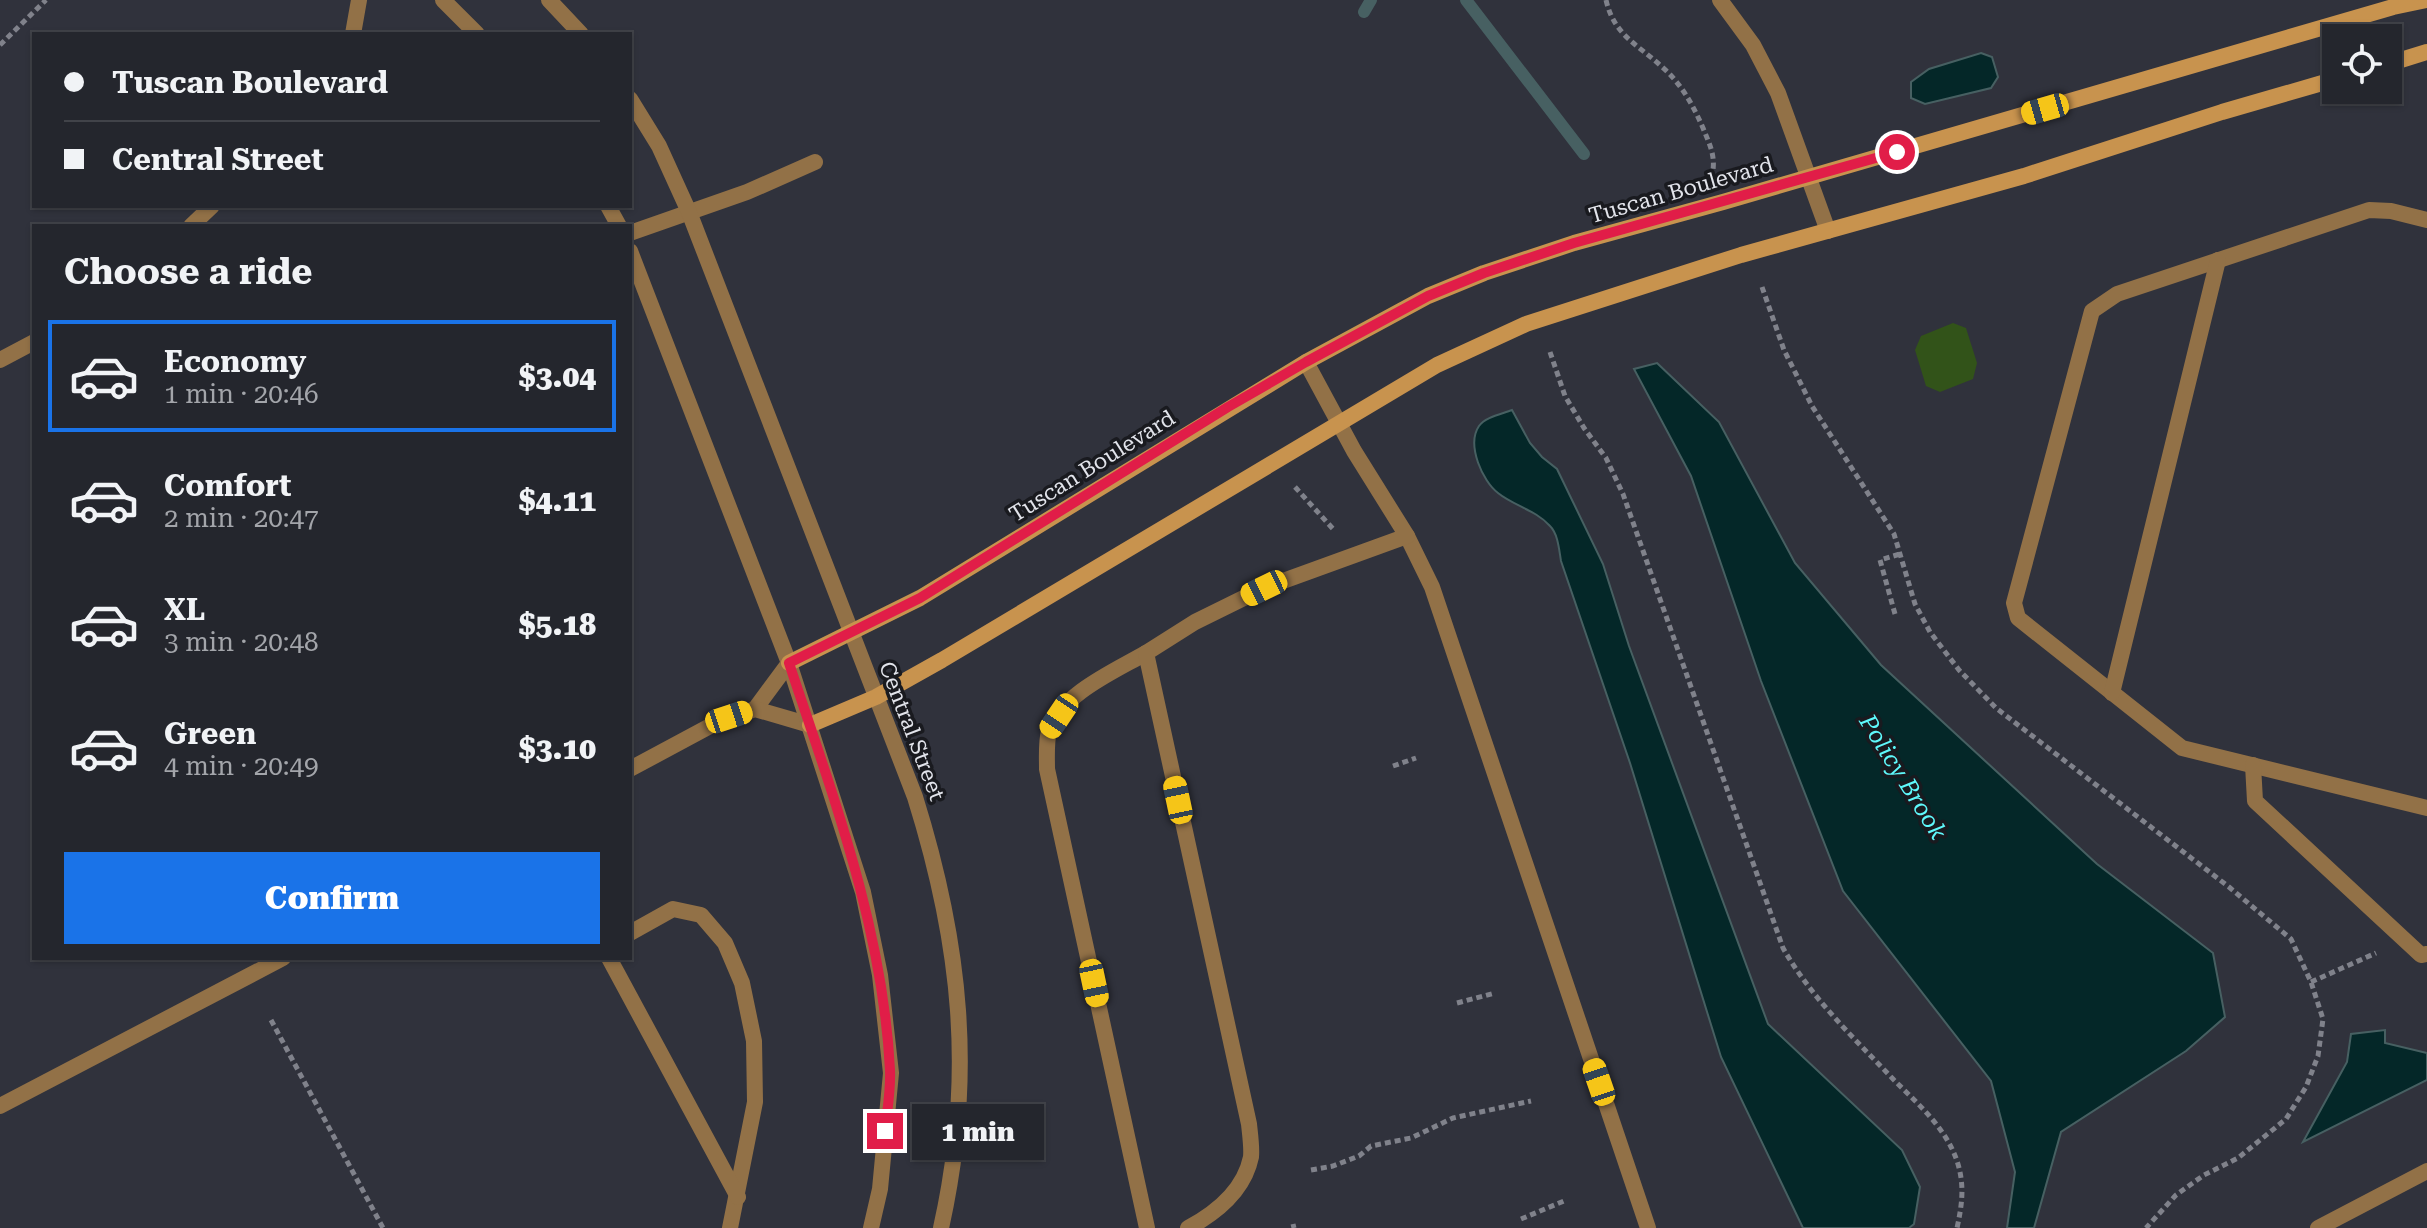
<!DOCTYPE html>
<meta charset="utf-8">
<style>
body{margin:0;font-family:"Roboto Serif",serif;background:#303239;color:#f1f3f6;height:100vh;display:flex;flex-direction:column;font-size:30px;white-space:nowrap}
*{box-sizing:border-box;margin:0}
p{font-size:26px;color:#a3a5aa}
.icon{flex:none;width:44px;height:44px;fill:none;stroke:currentColor;stroke-width:2;stroke-linecap:round;stroke-linejoin:round}
.map{position:relative;flex:1;overflow:hidden}
.side{position:absolute;left:32px;top:224px;width:600px;height:736px;display:flex;flex-direction:column;background:#24262d;border-radius:0px;box-shadow:0 2px 6px #0004,0 0 0 2px #414349}
.side>*{flex:none}
.hud{position:absolute;left:32px;top:32px;width:600px;height:176px;border-radius:0px;box-shadow:0 2px 6px #0004,0 0 0 2px #414349;display:grid;align-content:center;height:176px;padding:0 32px;background:#24262d}
.buttons{position:absolute;left:2322px;top:24px;display:grid;gap:16px}
.buttons a{display:grid;place-items:center;width:80px;height:80px;border-radius:0px;background:#24262d;box-shadow:0 2px 6px #0004,0 0 0 2px #414349;font-size:40px}
.end{position:absolute;width:36px;height:36px;margin:-18px;border:10px solid #e11d48;background:#fff;box-shadow:0 0 0 4px #fff}
.from{border-radius:50%}
.bubble{position:absolute;height:56px;border-radius:0px;background:#24262d;box-shadow:0 2px 6px #0004,0 0 0 2px #414349;font-size:26px;font-weight:800;line-height:56px;text-align:center}
.car{position:absolute;width:24px;height:48px;margin:-24px -12px;border-radius:10px;box-shadow:0 0 6px 2px #0007;background:linear-gradient(#f5c518 24%,#345 0 40%,#f5c518 0 76%,#345 0 86%,#f5c518 0)}
.hud b{display:flex;align-items:center;gap:28px;height:76px;font-size:30px}
.hud b+b{border-top:2px solid #414349}
.hud i{width:20px;height:20px;background:#f1f3f6}
ul{padding:0;list-style:none}
li{display:flex;align-items:center;gap:24px;height:112px;margin:0 16px 12px;padding:0 16px;border:4px solid transparent;border-radius:0px}
li div{flex:1}
li b{display:block;font-size:30px}
li em{font-style:normal;font-weight:800}
li.current{border-color:#1a73e8}
li>.icon{width:72px;height:72px;stroke-width:1.5}
h2{padding:0 32px;font-size:36px;line-height:96px}
.action{display:flex;gap:16px;margin-top:auto;padding:16px 32px}
.action a{flex:1;height:92px;border-radius:0px;background:#1a73e8;color:#fff;font-size:32px;font-weight:800;line-height:92px;text-align:center}
.map>svg:first-child{display:block}
.green{fill:#325319}
.water{fill:#042728;stroke:#476062;stroke-width:2}
.lines{fill:none;stroke-linecap:round;stroke-linejoin:round}
.stream{stroke:#476062;stroke-width:12}
.path{stroke:#80828b;stroke-width:5;stroke-dasharray:6 4;stroke-linecap:butt}
.lane{stroke:#927147;stroke-width:16}
.street{stroke:#927147;stroke-width:16}
.secondary{stroke:#c8934e;stroke-width:16}
.route{stroke:#e11d48;stroke-width:10}
.labels{text-anchor:middle;dominant-baseline:central;stroke-width:7;stroke-linejoin:round;paint-order:stroke}
.street-label{font-size:22px;fill:#e2e4eb;stroke:#191a1f}
.water-label{font-size:24px;font-style:italic;fill:#5ef8fb;stroke:#191a1f}
</style>
<div class="map">
<svg width="2427" height="1228" viewBox="0 0 2427 1228">
<rect width="100%" height="100%" fill="#30323c"/>
<path class="green" d="M1953,323L1966,328L1977,363L1973,379L1940,392L1926,386L1915,350L1921,336Z"/>
<g class="water">
<path d="M1981,53L1992,57L1998,77L1991,88L1925,104L1911,98V82L1929,69Z"/>
<path d="M1657,363L1719,422L1795,563L1881,665L2097,864L2213,953L2225,1017L2186,1051L2061,1132L2034,1228H2007L2015,1172L1991,1081L1843,891L1761,681L1691,476L1634,369Z"/>
<path d="M1512,410L1530,443L1542,457L1557,469L1603,564L1629,646L1768,1024L1902,1150L1920,1187L1914,1224L1909,1228H1803L1721,1057L1630,763L1561,561C1559,549 1558,534 1550,526C1536,510 1514,506 1498,493C1483,482 1466,445 1479,426C1485,417 1502,414 1512,410Z"/>
<path d="M2385,1030V1043L2427,1053V1080L2303,1142L2347,1062L2351,1034Z"/>
</g>
<g class="lines">
<g class="stream">
<path d="M1466,0L1584,154"/>
<path d="M1364,12L1371,0"/>
</g>
<g class="path">
<path d="M1606,0C1614,35 1637,44 1661,66C1681,83 1693,105 1703,128C1709,143 1715,154 1713,170"/>
<path d="M0,45L46,0"/>
<path d="M1762,287L1784,350L1812,406L1894,534L1915,604L1930,632L1959,670L1996,708L2229,887L2291,939L2311,982L2323,1019L2318,1056L2306,1087L2286,1119L2238,1158L2204,1175L2176,1195L2146,1228"/>
<path d="M1550,352L1565,396L1584,428L1606,458L1623,494L1783,948C1812,999 1854,1038 1894,1080C1918,1104 1946,1128 1957,1161C1965,1185 1962,1205 1957,1228"/>
<path d="M1295,487L1334,530"/>
<path d="M1895,614L1880,560L1900,554"/>
<path d="M1393,766L1416,758"/>
<path d="M2311,982L2376,953"/>
<path d="M1457,1003L1495,993"/>
<path d="M271,1020L383,1228"/>
<path d="M1311,1170L1333,1166L1359,1156L1371,1146L1411,1138L1453,1118L1531,1101"/>
<path d="M1521,1219L1564,1201"/>
<path d="M1293,1224L1294,1228"/>
</g>
<g class="lane">
<path d="M1720,0L1753,45L1778,93L1828,231"/>
<path d="M353,34L359,0"/>
<path d="M2427,220L2391,211L2369,210L2117,294L2092,311L2014,603L2018,618L2182,748L2427,808"/>
<path d="M191,226L212,206"/>
<path d="M630,233L747,192L815,162"/>
<path d="M0,360L34,342"/>
<path d="M1407,536L1432,587L1648,1228"/>
<path d="M1146,653C1115,671 1061,694 1049,731C1046,742 1047,757 1047,769L1147,1228"/>
<path d="M2112,693L2218,260"/>
<path d="M755,709L789,663"/>
<path d="M2253,765L2255,801L2421,955L2427,954"/>
<path d="M630,769L712,725L755,709L810,725"/>
<path d="M630,933L673,909L701,915L725,943L742,983L754,1041L755,1102L730,1228"/>
<path d="M609,958L738,1197"/>
<path d="M0,1106L283,958"/>
<path d="M1188,1228C1216,1213 1244,1191 1251,1157C1252,1147 1250,1134 1249,1124L1146,653L1195,622L1264,588L1407,536L1354,451L1306,362"/>
<path d="M2318,1228L2427,1171"/>
</g>
<g class="street">
<path d="M443,0L477,34"/>
<path d="M549,0L581,34"/>
<path d="M630,99L659,146L689,212L915,797C961,944 975,1076 941,1228"/>
<path d="M608,206L619,226"/>
<path d="M630,251L789,663L863,892L880,975L891,1073L880,1189L871,1228"/>
</g>
<g class="secondary">
<path d="M2388,64L2427,52"/>
<path d="M789,663L920,598L1306,362L1428,296L1484,273L1574,243L1723,202L2393,7L2426,0"/>
<path d="M810,725L876,697L942,660L1437,365L1526,324L1741,255L2024,176L2222,112L2336,79"/>
</g>
</g>
<g class="lines">
<path class="route" d="M885,1131C887,1111 891,1090 890,1070C883,929 833,796 789,663L920,598L1228,407L1306,362L1428,296L1484,273L1574,243L1897,152"/>
</g>
<g class="labels">
<g class="street-label">
<text transform="translate(1681 190) rotate(-16)">Tuscan Boulevard</text>
<text transform="translate(1092 466) rotate(-32)">Tuscan Boulevard</text>
<text transform="translate(912 731) rotate(69)">Central Street</text>
</g>
<g class="water-label">
<text transform="translate(1903 777) rotate(58)">Policy Brook</text>
</g>
</g>
</svg>
<div class="buttons">
<a><svg class="icon" aria-label="locate" viewBox="0 0 24 24"><circle cx="12" cy="12" r="6"/><path d="M12 2v4M12 18v4M2 12h4M18 12h4"/></svg></a>
</div>
<i class="end from" style="left:1897px;top:152px"></i>
<i class="end" style="left:885px;top:1131px"></i>
<div class="bubble" style="left:912px;top:1104px;width:132px">1 min</div>
<i class="car" style="left:2045px;top:109px;rotate:254deg"></i>
<i class="car" style="left:1264px;top:588px;rotate:244deg"></i>
<i class="car" style="left:1059px;top:716px;rotate:214deg"></i>
<i class="car" style="left:729px;top:717px;rotate:72deg"></i>
<i class="car" style="left:1178px;top:800px;rotate:348deg"></i>
<i class="car" style="left:1094px;top:983px;rotate:168deg"></i>
<i class="car" style="left:1599px;top:1082px;rotate:341deg"></i>
<div class="hud">
<b><i class="from"></i>Tuscan Boulevard</b>
<b><i></i>Central Street</b>
</div>
<section class="side">
<h2>Choose a ride</h2>
<ul>
<li class="current"><svg class="icon" aria-label="car" viewBox="0 0 24 24"><path d="M5 17H2v-5l4-1 3-4h7l3 4 3 1v5h-3M9 17h6M6 11h13"/><circle cx="7" cy="17" r="2"/><circle cx="17" cy="17" r="2"/></svg><div><b>Economy</b><p>1 min · 20:46</p></div><em>$3.04</em></li>
<li><svg class="icon" aria-label="car" viewBox="0 0 24 24"><path d="M5 17H2v-5l4-1 3-4h7l3 4 3 1v5h-3M9 17h6M6 11h13"/><circle cx="7" cy="17" r="2"/><circle cx="17" cy="17" r="2"/></svg><div><b>Comfort</b><p>2 min · 20:47</p></div><em>$4.11</em></li>
<li><svg class="icon" aria-label="car" viewBox="0 0 24 24"><path d="M5 17H2v-5l4-1 3-4h7l3 4 3 1v5h-3M9 17h6M6 11h13"/><circle cx="7" cy="17" r="2"/><circle cx="17" cy="17" r="2"/></svg><div><b>XL</b><p>3 min · 20:48</p></div><em>$5.18</em></li>
<li><svg class="icon" aria-label="car" viewBox="0 0 24 24"><path d="M5 17H2v-5l4-1 3-4h7l3 4 3 1v5h-3M9 17h6M6 11h13"/><circle cx="7" cy="17" r="2"/><circle cx="17" cy="17" r="2"/></svg><div><b>Green</b><p>4 min · 20:49</p></div><em>$3.10</em></li>
</ul>
<div class="action"><a>Confirm</a></div>
</section>
</div>
